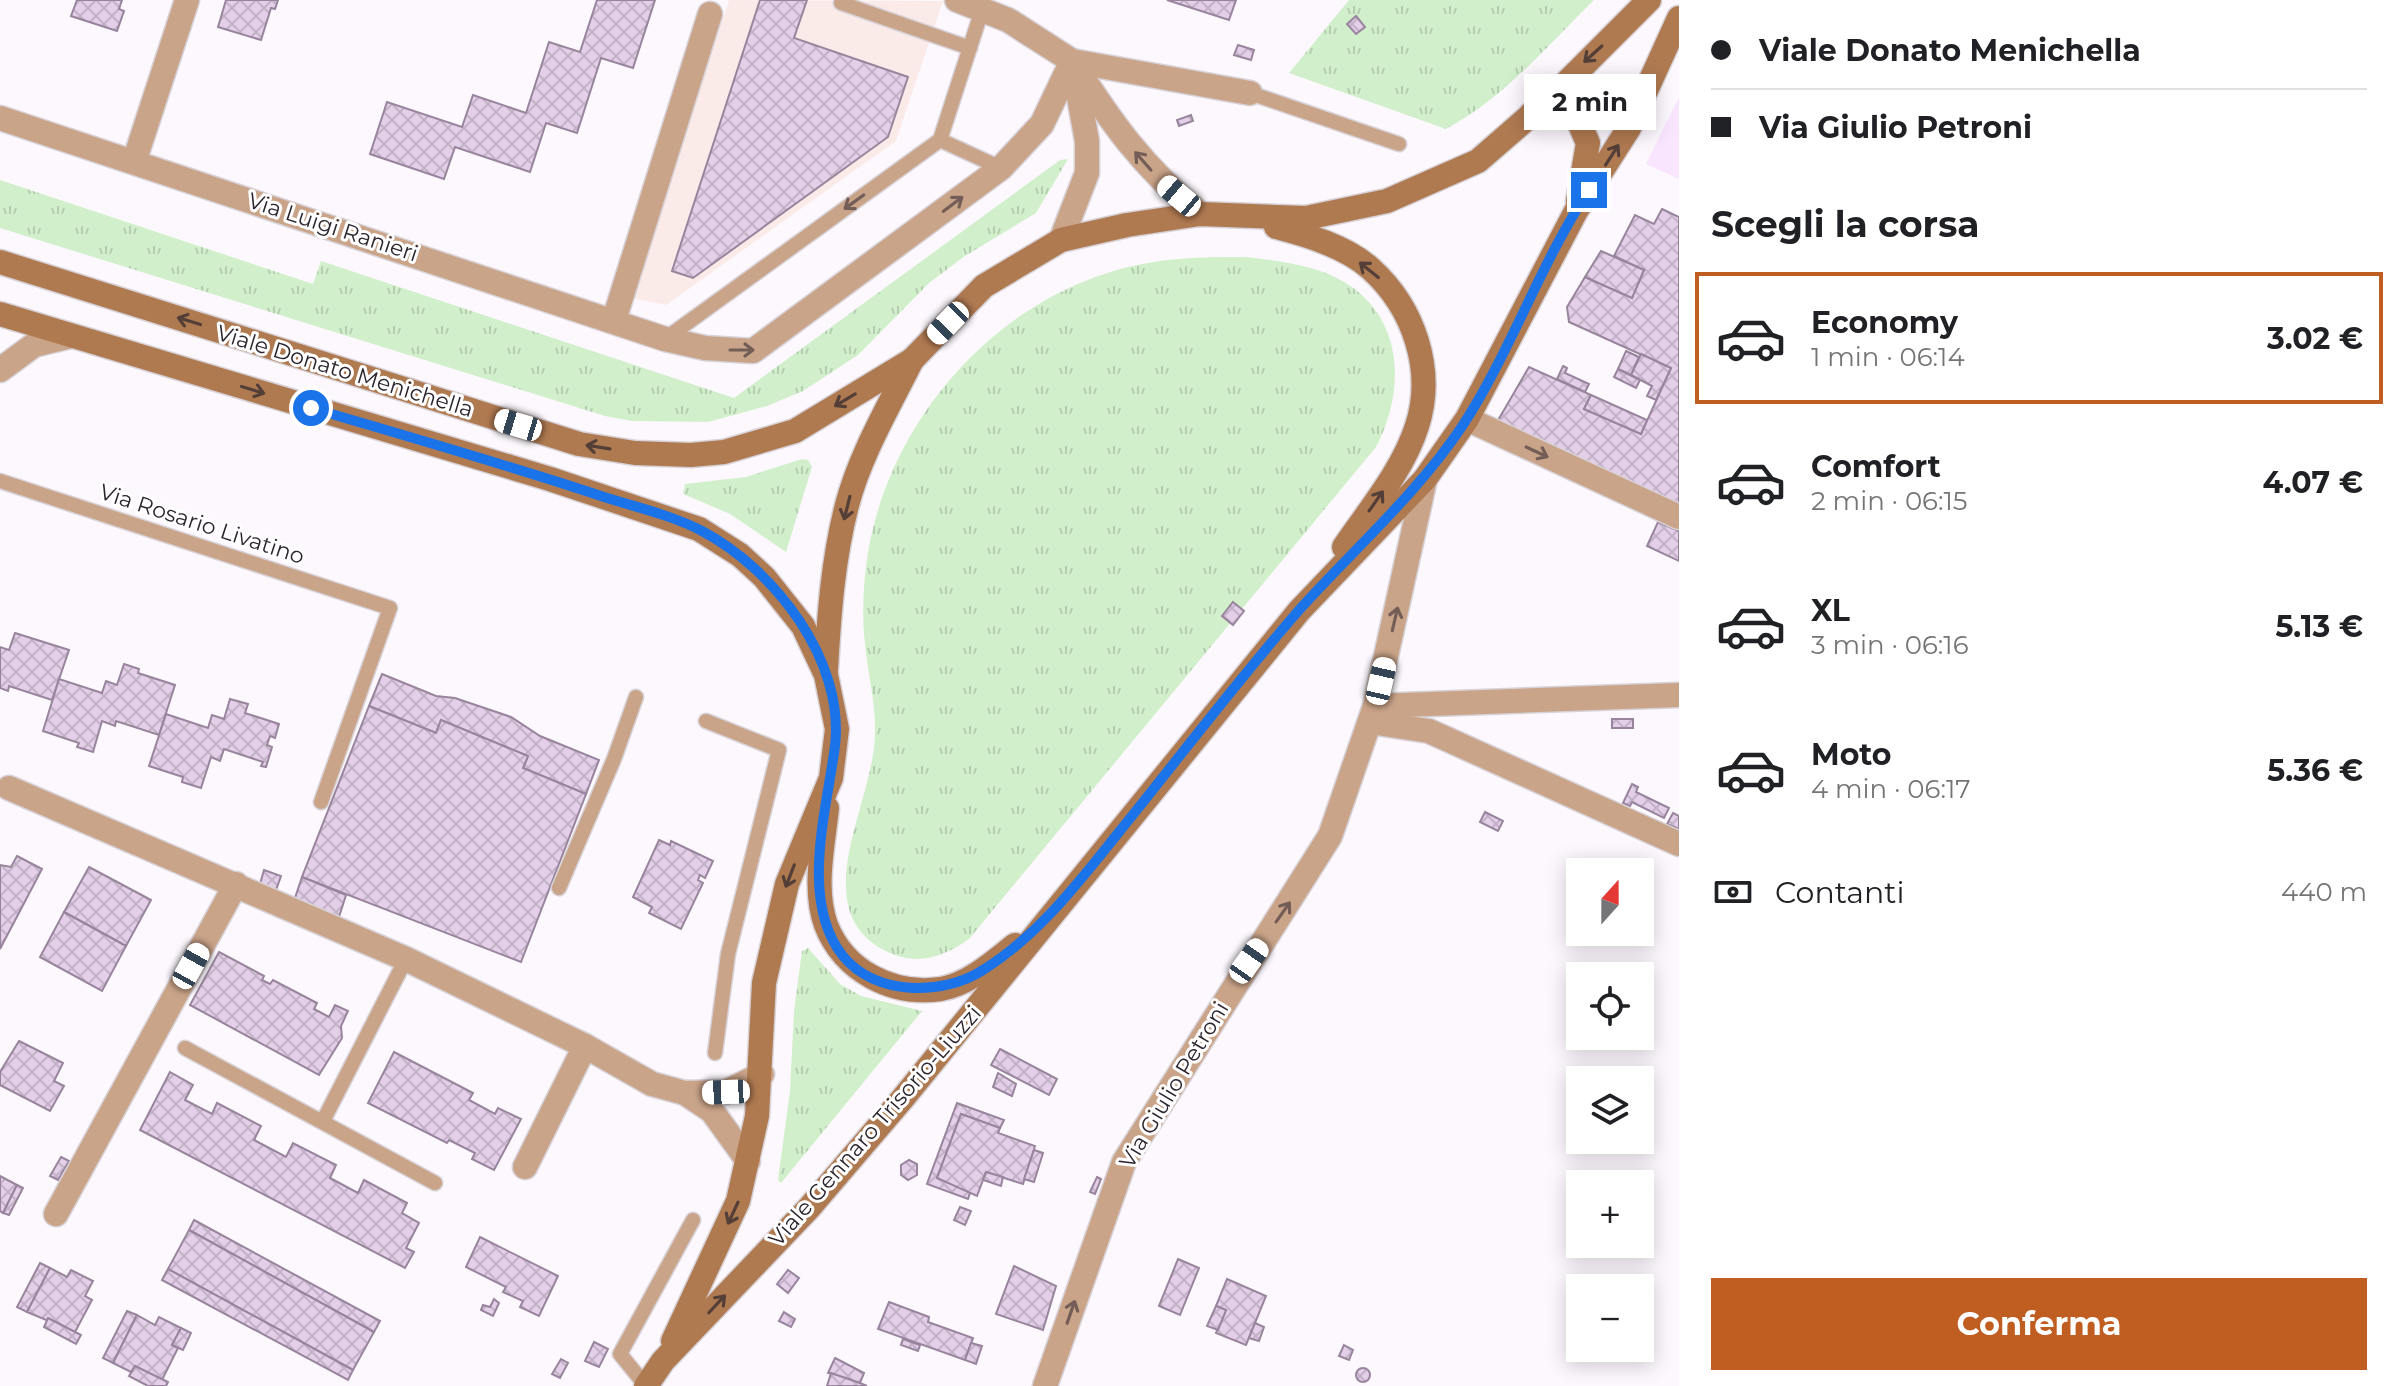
<!DOCTYPE html>
<html lang="it">
<meta charset="utf-8">
<style>
body{margin:0;font-family:Montserrat,sans-serif;background:#f6f6f6;color:#202124;height:100vh;display:flex;flex-direction:column;font-size:30px;white-space:nowrap}
*{box-sizing:border-box;margin:0}
p{font-size:26px;color:#757577}
.icon{flex:none;width:44px;height:44px;fill:none;stroke:currentColor;stroke-width:2;stroke-linecap:round;stroke-linejoin:round}
.map{position:relative;flex:1;overflow:hidden}
.side{display:flex;flex-direction:column;background:#fff;width:720px}
.side>*{flex:none}
.top-card{display:grid;align-content:center;height:176px;padding:0 32px;background:#fff}
.needle{width:52px;rotate:21deg}
.tools{position:absolute;left:1566px;top:858px;display:grid;gap:16px}
.tools a{display:grid;place-items:center;width:88px;height:88px;border-radius:0px;background:#fff;box-shadow:0 4px 20px #0003;font-size:40px}
.end{position:absolute;width:36px;height:36px;margin:-18px;border:10px solid #1a73e8;background:#fff;box-shadow:0 0 0 4px #fff}
.from{border-radius:50%}
.bubble{position:absolute;height:56px;border-radius:0px;background:#fff;box-shadow:0 4px 20px #0003;font-size:26px;font-weight:700;line-height:56px;text-align:center}
.car{position:absolute;width:24px;height:48px;margin:-24px -12px;border-radius:10px;box-shadow:0 0 6px 2px #0007;background:linear-gradient(#fff 24%,#345 0 40%,#fff 0 76%,#345 0 86%,#fff 0)}
.top-card b{display:flex;align-items:center;gap:28px;height:76px;font-size:30px}
.top-card b+b{border-top:2px solid #e0e0e0}
.top-card i{width:20px;height:20px;background:#202124}
ul{padding:0;list-style:none}
li{display:flex;align-items:center;gap:24px;height:132px;margin:0 16px 12px;padding:0 16px;border:4px solid transparent;border-radius:0px}
li div{flex:1}
li b{display:block;font-size:30px}
li em{font-style:normal;font-weight:700}
li.current{border-color:#c05e22}
li>.icon{width:72px;height:72px;stroke-width:1.5}
h2{padding:0 32px;font-size:36px;line-height:96px}
.pay{display:flex;align-items:center;gap:20px;height:88px;padding:0 32px;font-size:30px}
.pay p{margin-inline-start:auto}
.action{display:flex;gap:16px;margin-top:auto;padding:16px 32px}
.action a{flex:1;height:92px;border-radius:0px;background:#c05e22;color:#fff;font-size:32px;font-weight:700;line-height:92px;text-align:center}
main{display:flex;flex:1;min-height:0}
.map>svg:first-child{display:block}
.commercial{fill:#fbebe8}
.built{fill:#f9e5fe}
.grass{fill:url(#grass-tufts)}
.building{fill:url(#building-cross-hatch);stroke:#98859d;stroke-width:2}
.lines{fill:none;stroke-linecap:round;stroke-linejoin:round}
.lane-casing{stroke:#d7d2d8;stroke-width:17}
.street-casing{stroke:#d7d2d8;stroke-width:27}
.secondary-casing{stroke:#d7d2d8;stroke-width:27}
.lane{stroke:#caa489;stroke-width:14}
.street{stroke:#caa489;stroke-width:24}
.secondary{stroke:#b07a51;stroke-width:24}
.oneway{stroke:#543f38}
.oneway2{stroke:#735e57}
.route{stroke:#1a73e8;stroke-width:10}
.labels{text-anchor:middle;dominant-baseline:central;stroke-width:6;stroke-linejoin:round;paint-order:stroke}
.street-label{font-size:22px;fill:#2c252e;stroke:#fff}
</style>
<main>
<div class="map">
<svg width="1679" height="1386" viewBox="0 0 1679 1386">
<defs>
<pattern id="grass-tufts" width="24" height="20" patternUnits="userSpaceOnUse" patternTransform="scale(2)"><rect width="24" height="20" fill="#d2efcc"/><path d="M3 7l-1-3M5 7V3M7 7l1-3M15 17l-1-3M17 17v-4M19 17l1-3" fill="none" stroke="#b4cdb0"/></pattern>
<pattern id="building-cross-hatch" width="8" height="8" patternUnits="userSpaceOnUse" patternTransform="scale(2)"><rect width="8" height="8" fill="#e3cfe8"/><path d="M0 0l8 8M0 8l8-8" fill="none" stroke="#c3b2c7"/></pattern>
</defs>
<rect width="100%" height="100%" fill="#fcf8fd"/>
<path class="commercial" d="M729,0L943,1L896,141L666,305L632,298Z"/>
<path class="built" d="M1679,97V179L1646,164Z"/>
<g class="grass">
<path d="M1349,0H1594C1548,45 1503,99 1446,129L1289,73Z"/>
<path d="M1068,159L1036,213L965,256L929,283L858,355L803,391L767,406L708,422L632,421L605,416L0,228V180L313,284L321,261L734,398L1060,160Z"/>
<path d="M1245,257C1279,261 1316,265 1346,283C1405,320 1405,392 1376,447L969,939C945,956 919,966 890,953C801,913 874,804 875,734C876,704 868,675 865,644C862,619 863,592 866,566C884,421 1002,288 1148,263C1180,257 1212,257 1245,257Z"/>
<path d="M802,459L808,460L812,467L786,552L730,514L683,494L685,484L746,477Z"/>
<path d="M808,948L840,984L861,996L922,1011L781,1183L778,1180L790,1091L794,1011L802,951Z"/>
</g>
<g class="building">
<path d="M77,0H122L119,9L124,11L117,31L71,16Z"/>
<path d="M226,0H278L275,9L271,8L261,40L218,27Z"/>
<path d="M597,0H655L633,68L601,58L577,133L546,123L530,172L455,147L444,179L370,154L387,102L462,127L473,95L526,113L549,42L580,52Z"/>
<path d="M760,0H807L794,38L908,77L888,137L693,278L672,271Z"/>
<path d="M1167,0H1236L1229,20Z"/>
<path d="M1356,16L1365,27L1356,34L1347,24Z"/>
<path d="M1238,45L1254,50L1251,60L1234,55Z"/>
<path d="M1191,115L1193,121L1179,126L1177,120Z"/>
<path d="M1662,209L1679,217V504L1497,422L1529,367L1591,395L1584,409L1641,434L1671,368L1569,322L1567,307L1585,277L1632,298L1644,270L1614,256L1635,215L1654,224Z"/>
<path d="M1601,251L1644,270L1632,298L1585,277Z"/>
<path d="M1626,351L1639,357L1631,375L1618,369Z"/>
<path d="M1641,354L1671,368L1656,400L1647,396L1652,386L1631,375Z"/>
<path d="M1563,366L1567,368L1565,373L1589,384L1585,392L1557,379Z"/>
<path d="M1618,369L1640,380L1636,388L1614,377Z"/>
<path d="M1591,395L1647,420L1641,434L1584,409Z"/>
<path d="M1658,522L1679,531V561L1647,546Z"/>
<path d="M1233,602L1244,611L1233,625L1222,616Z"/>
<path d="M15,633L69,650L52,700L9,686L8,691L0,688V647L9,650Z"/>
<path d="M124,664L139,669L138,673L175,685L159,735L116,721L115,726L102,721L93,752L77,747L79,743L43,731L59,679L102,693L106,681L117,685Z"/>
<path d="M382,674L436,696L455,698L511,717L540,736L599,760L586,794L523,768L528,756L441,720L436,733L369,706Z"/>
<path d="M230,699L248,704L245,713L279,724L275,738L270,736L267,745L272,747L266,767L261,766L263,762L224,749L220,761L211,757L201,788L182,782L183,777L149,766L166,714L208,728L212,715L224,719Z"/>
<path d="M369,706L436,733L441,720L528,756L523,768L586,794L521,962L302,877Z"/>
<rect x="1612" y="719" width="21" height="9"/>
<path d="M1632,784L1638,787L1636,792L1669,808L1664,818L1632,802L1630,806L1623,803Z"/>
<path d="M1485,812L1503,821L1498,831L1480,822Z"/>
<path d="M1673,813L1679,816V829L1667,824Z"/>
<path d="M659,840L670,845L671,841L713,861L705,878L700,875L698,880L703,883L681,929L649,913L652,907L633,897Z"/>
<path d="M17,856L42,869L0,949V865L11,867Z"/>
<path d="M89,867L151,900L126,946L64,912Z"/>
<path d="M264,870L281,876L276,890L260,884Z"/>
<path d="M302,877L346,895L339,917L295,898Z"/>
<path d="M64,912L126,946L102,991L40,957Z"/>
<path d="M219,952L264,976L262,980L270,984L273,980L317,1003L314,1009L329,1017L335,1005L348,1011L341,1026L342,1038L319,1075L190,1005Z"/>
<path d="M19,1041L63,1063L54,1081L64,1086L50,1111L0,1085V1072Z"/>
<path d="M1000,1049L1057,1079L1049,1095L991,1065Z"/>
<path d="M394,1052L473,1093L469,1100L495,1114L498,1108L521,1119L494,1170L472,1159L475,1153L449,1140L447,1143L368,1103Z"/>
<path d="M170,1072L193,1085L185,1100L212,1114L217,1103L261,1126L254,1140L286,1157L293,1143L336,1165L330,1178L358,1193L364,1180L407,1203L402,1213L419,1223L406,1248L414,1252L405,1268L140,1130Z"/>
<path d="M998,1073L1016,1084L1012,1096L993,1087Z"/>
<path d="M957,1103L1004,1120L1000,1128L961,1114L937,1178L971,1190L968,1199L927,1184Z"/>
<path d="M961,1114L1000,1128L998,1133L1035,1146L1023,1184L986,1172L977,1196L937,1178Z"/>
<path d="M1034,1150L1043,1153L1034,1182L1024,1179Z"/>
<path d="M61,1157L69,1161L58,1180L50,1176Z"/>
<path d="M909,1160L917,1164V1175L908,1180L901,1175V1165Z"/>
<path d="M986,1172L1003,1177L1001,1186L983,1180Z"/>
<path d="M0,1176L17,1185L3,1213L0,1211Z"/>
<path d="M1097,1177L1101,1179L1095,1194L1090,1192Z"/>
<path d="M17,1185L23,1188L9,1215L3,1213Z"/>
<path d="M960,1207L971,1211L965,1225L954,1220Z"/>
<path d="M194,1220L380,1321L374,1332L189,1230Z"/>
<path d="M189,1230L374,1332L353,1370L168,1269Z"/>
<path d="M480,1237L558,1276L539,1316L520,1307L523,1301L503,1292L506,1287L466,1267Z"/>
<path d="M1178,1259L1199,1268L1180,1315L1159,1306Z"/>
<path d="M40,1263L50,1268L27,1312L17,1307Z"/>
<path d="M1014,1266L1056,1286L1043,1330L996,1314Z"/>
<path d="M50,1268L67,1277L71,1270L93,1281L85,1296L92,1300L75,1332L27,1312Z"/>
<path d="M168,1269L353,1370L348,1380L162,1280Z"/>
<path d="M788,1270L799,1278L788,1293L777,1284Z"/>
<path d="M1227,1279L1266,1296L1246,1345L1216,1333L1226,1310L1216,1306Z"/>
<path d="M494,1299L499,1303L493,1316L481,1310L483,1305L490,1307Z"/>
<path d="M889,1302L929,1317L928,1322L973,1338L965,1360L878,1329Z"/>
<path d="M1216,1306L1226,1310L1218,1330L1207,1326Z"/>
<path d="M127,1311L137,1315L113,1363L103,1358Z"/>
<path d="M784,1312L795,1319L791,1327L779,1321Z"/>
<path d="M137,1315L155,1325L159,1317L181,1328L172,1345L178,1348L162,1380L135,1366L131,1372L113,1363Z"/>
<path d="M48,1318L81,1335L76,1344L44,1327Z"/>
<path d="M1255,1323L1264,1327L1259,1341L1249,1338Z"/>
<path d="M181,1328L191,1333L183,1350L172,1345Z"/>
<path d="M903,1339L920,1345L918,1351L901,1345Z"/>
<path d="M594,1342L608,1349L599,1367L585,1361Z"/>
<path d="M971,1343L982,1346L976,1364L965,1360Z"/>
<path d="M1344,1345L1353,1350L1349,1360L1339,1356Z"/>
<path d="M835,1358L864,1373L860,1383L828,1373Z"/>
<path d="M561,1359L568,1363L560,1378L552,1374Z"/>
<path d="M135,1366L168,1382L166,1386H148L129,1376Z"/>
<circle cx="1363" cy="1375" r="7"/>
<path d="M831,1373L860,1383L867,1386H827Z"/>
</g>
<g class="lines">
<g class="lane-casing">
<g id="lane">
<path d="M842,0L841,3L970,48"/>
<path d="M1250,93L1399,144"/>
<path d="M940,140L1001,168"/>
<path d="M665,339L940,140L982,10"/>
<path d="M0,481L390,608L321,802"/>
<path d="M706,721L779,750L728,954L715,1053"/>
<path d="M559,888L614,759L636,697"/>
<path d="M185,1048L435,1183"/>
<path d="M323,1121L406,959"/>
<path d="M646,1386L620,1354L693,1220"/>
</g>
</g>
<g class="street-casing">
<g id="street">
<path d="M957,0L1008,20L1072,61L1250,93"/>
<path d="M1072,61C1112,124 1142,166 1200,214"/>
<path d="M0,118L665,339L705,348L753,351L1001,168L1042,124L1072,61"/>
<path d="M134,162L187,0"/>
<path d="M1061,240L1087,173V141L1075,75"/>
<path d="M614,320L710,14"/>
<path d="M0,370L34,345L71,336"/>
<path d="M1467,419L1679,517"/>
<path d="M1375,706L1679,695"/>
<path d="M1370,722L1429,731L1679,844"/>
<path d="M9,788L406,959L585,1046L652,1084L685,1093L726,1092L762,1074"/>
<path d="M685,1093L712,1111L748,1161"/>
<path d="M525,1167L585,1046"/>
<path d="M56,1214L236,884"/>
<path d="M1045,1386L1124,1162L1330,836L1375,706L1425,479"/>
</g>
</g>
<g class="secondary-casing">
<g id="secondary">
<path d="M1531,114L1559,112L1578,120L1588,143L1578,201"/>
<path d="M1276,227C1307,235 1347,247 1371,269C1414,308 1435,370 1417,426C1403,470 1370,509 1344,547"/>
<path d="M0,262L579,444L635,453L691,455L724,452L795,431L912,360L984,286L1061,240L1127,225L1200,214L1306,218L1387,201L1478,161L1555,94L1649,0"/>
<path d="M0,314L550,479L699,529L740,555L764,577L803,626L826,675L837,729L831,778L787,884L764,983L757,1116L738,1201L673,1341"/>
<path d="M826,670C829,615 833,559 847,505C860,455 889,406 912,360"/>
<path d="M827,808C823,846 813,889 826,925C844,971 892,996 941,989C969,984 994,962 1015,945"/>
<path d="M646,1386L663,1361L809,1208L904,1097L1299,611L1425,479L1467,419L1576,211L1629,128L1679,18"/>
</g>
</g>
<use href="#lane" class="lane"/>
<use href="#street" class="street"/>
<use href="#secondary" class="secondary"/>
</g>
<defs><path id="oneway-shaft" d="M-6 0H5M1.5-3L5.5 0L1.5 3" fill="none" stroke-width="1.6" stroke-linecap="round" stroke-linejoin="round" transform="scale(2)"/></defs>
<g class="oneway">
<use href="#oneway-shaft" transform="translate(1593 54) rotate(138)"/>
<use href="#oneway-shaft" transform="translate(1612 155) rotate(-57)"/>
<use href="#oneway-shaft" transform="translate(1369 270) rotate(-141)"/>
<use href="#oneway-shaft" transform="translate(189 321) rotate(-163)"/>
<use href="#oneway-shaft" transform="translate(253 390) rotate(17)"/>
<use href="#oneway-shaft" transform="translate(845 400) rotate(149)"/>
<use href="#oneway-shaft" transform="translate(598 447) rotate(-171)"/>
<use href="#oneway-shaft" transform="translate(1376 501) rotate(-55)"/>
<use href="#oneway-shaft" transform="translate(847 508) rotate(104)"/>
<use href="#oneway-shaft" transform="translate(790 876) rotate(111)"/>
<use href="#oneway-shaft" transform="translate(733 1213) rotate(115)"/>
<use href="#oneway-shaft" transform="translate(717 1304) rotate(-47)"/>
</g>
<g class="oneway2">
<use href="#oneway-shaft" transform="translate(1143 161) rotate(-131)"/>
<use href="#oneway-shaft" transform="translate(854 202) rotate(144)"/>
<use href="#oneway-shaft" transform="translate(953 204) rotate(-37)"/>
<use href="#oneway-shaft" transform="translate(742 350)"/>
<use href="#oneway-shaft" transform="translate(1537 452) rotate(25)"/>
<use href="#oneway-shaft" transform="translate(1395 619) rotate(-77)"/>
<use href="#oneway-shaft" transform="translate(1283 912) rotate(-55)"/>
<use href="#oneway-shaft" transform="translate(1071 1312) rotate(-71)"/>
</g>
<g class="lines">
<path class="route" d="M311,408C406,436 501,463 595,494C630,506 670,514 702,531C774,569 845,660 835,746C827,809 799,901 843,956C875,996 943,996 983,970C1039,935 1078,883 1119,832C1179,758 1237,681 1300,609C1355,548 1417,494 1463,425C1511,351 1540,264 1589,190"/>
</g>
<g class="labels">
<g class="street-label">
<text transform="translate(333 227) rotate(18)">Via Luigi Ranieri</text>
<text transform="translate(345 371) rotate(17)">Viale Donato Menichella</text>
<text transform="translate(202 524) rotate(18)">Via Rosario Livatino</text>
<text transform="translate(1174 1085) rotate(-59)">Via Giulio Petroni</text>
<text transform="translate(875 1126) rotate(-49)">Viale Gennaro Trisorio-Liuzzi</text>
</g>
</g>
</svg>
<div class="tools">
<a><svg class="needle" viewBox="-14 -14 28 28"><path d="M0-13l5 13h-10z" fill="#e53935"/><path d="M0 13l5-13h-10z" fill="#757577"/></svg></a>
<a><svg class="icon" aria-label="locate" viewBox="0 0 24 24"><circle cx="12" cy="12" r="6"/><path d="M12 2v4M12 18v4M2 12h4M18 12h4"/></svg></a>
<a><svg class="icon" aria-label="layers" viewBox="0 0 24 24"><path d="M12 4l9 5-9 5-9-5zM3 14l9 5 9-5"/></svg></a>
<a>+</a>
<a>−</a>
</div>
<i class="end from" style="left:311px;top:408px"></i>
<i class="end" style="left:1589px;top:190px"></i>
<div class="bubble" style="left:1524px;top:74px;width:132px">2 min</div>
<i class="car" style="left:1179px;top:196px;rotate:310deg"></i>
<i class="car" style="left:948px;top:323px;rotate:224deg"></i>
<i class="car" style="left:518px;top:425px;rotate:287deg"></i>
<i class="car" style="left:1381px;top:681px;rotate:13deg"></i>
<i class="car" style="left:1249px;top:961px;rotate:35deg"></i>
<i class="car" style="left:191px;top:966px;rotate:29deg"></i>
<i class="car" style="left:726px;top:1092px;rotate:268deg"></i>
</div>
<section class="side">
<div class="top-card">
<b><i class="from"></i>Viale Donato Menichella</b>
<b><i></i>Via Giulio Petroni</b>
</div>
<h2>Scegli la corsa</h2>
<ul>
<li class="current"><svg class="icon" aria-label="car" viewBox="0 0 24 24"><path d="M5 17H2v-5l4-1 3-4h7l3 4 3 1v5h-3M9 17h6M6 11h13"/><circle cx="7" cy="17" r="2"/><circle cx="17" cy="17" r="2"/></svg><div><b>Economy</b><p>1 min · 06:14</p></div><em>3.02 €</em></li>
<li><svg class="icon" aria-label="car" viewBox="0 0 24 24"><path d="M5 17H2v-5l4-1 3-4h7l3 4 3 1v5h-3M9 17h6M6 11h13"/><circle cx="7" cy="17" r="2"/><circle cx="17" cy="17" r="2"/></svg><div><b>Comfort</b><p>2 min · 06:15</p></div><em>4.07 €</em></li>
<li><svg class="icon" aria-label="car" viewBox="0 0 24 24"><path d="M5 17H2v-5l4-1 3-4h7l3 4 3 1v5h-3M9 17h6M6 11h13"/><circle cx="7" cy="17" r="2"/><circle cx="17" cy="17" r="2"/></svg><div><b>XL</b><p>3 min · 06:16</p></div><em>5.13 €</em></li>
<li><svg class="icon" aria-label="car" viewBox="0 0 24 24"><path d="M5 17H2v-5l4-1 3-4h7l3 4 3 1v5h-3M9 17h6M6 11h13"/><circle cx="7" cy="17" r="2"/><circle cx="17" cy="17" r="2"/></svg><div><b>Moto</b><p>4 min · 06:17</p></div><em>5.36 €</em></li>
</ul>
<div class="pay"><svg class="icon" aria-label="cash" viewBox="0 0 24 24"><path d="M3 7h18v10H3z"/><circle cx="12" cy="12" r="2"/></svg>Contanti<p>440 m</p></div>
<div class="action"><a>Conferma</a></div>
</section>
</main>
